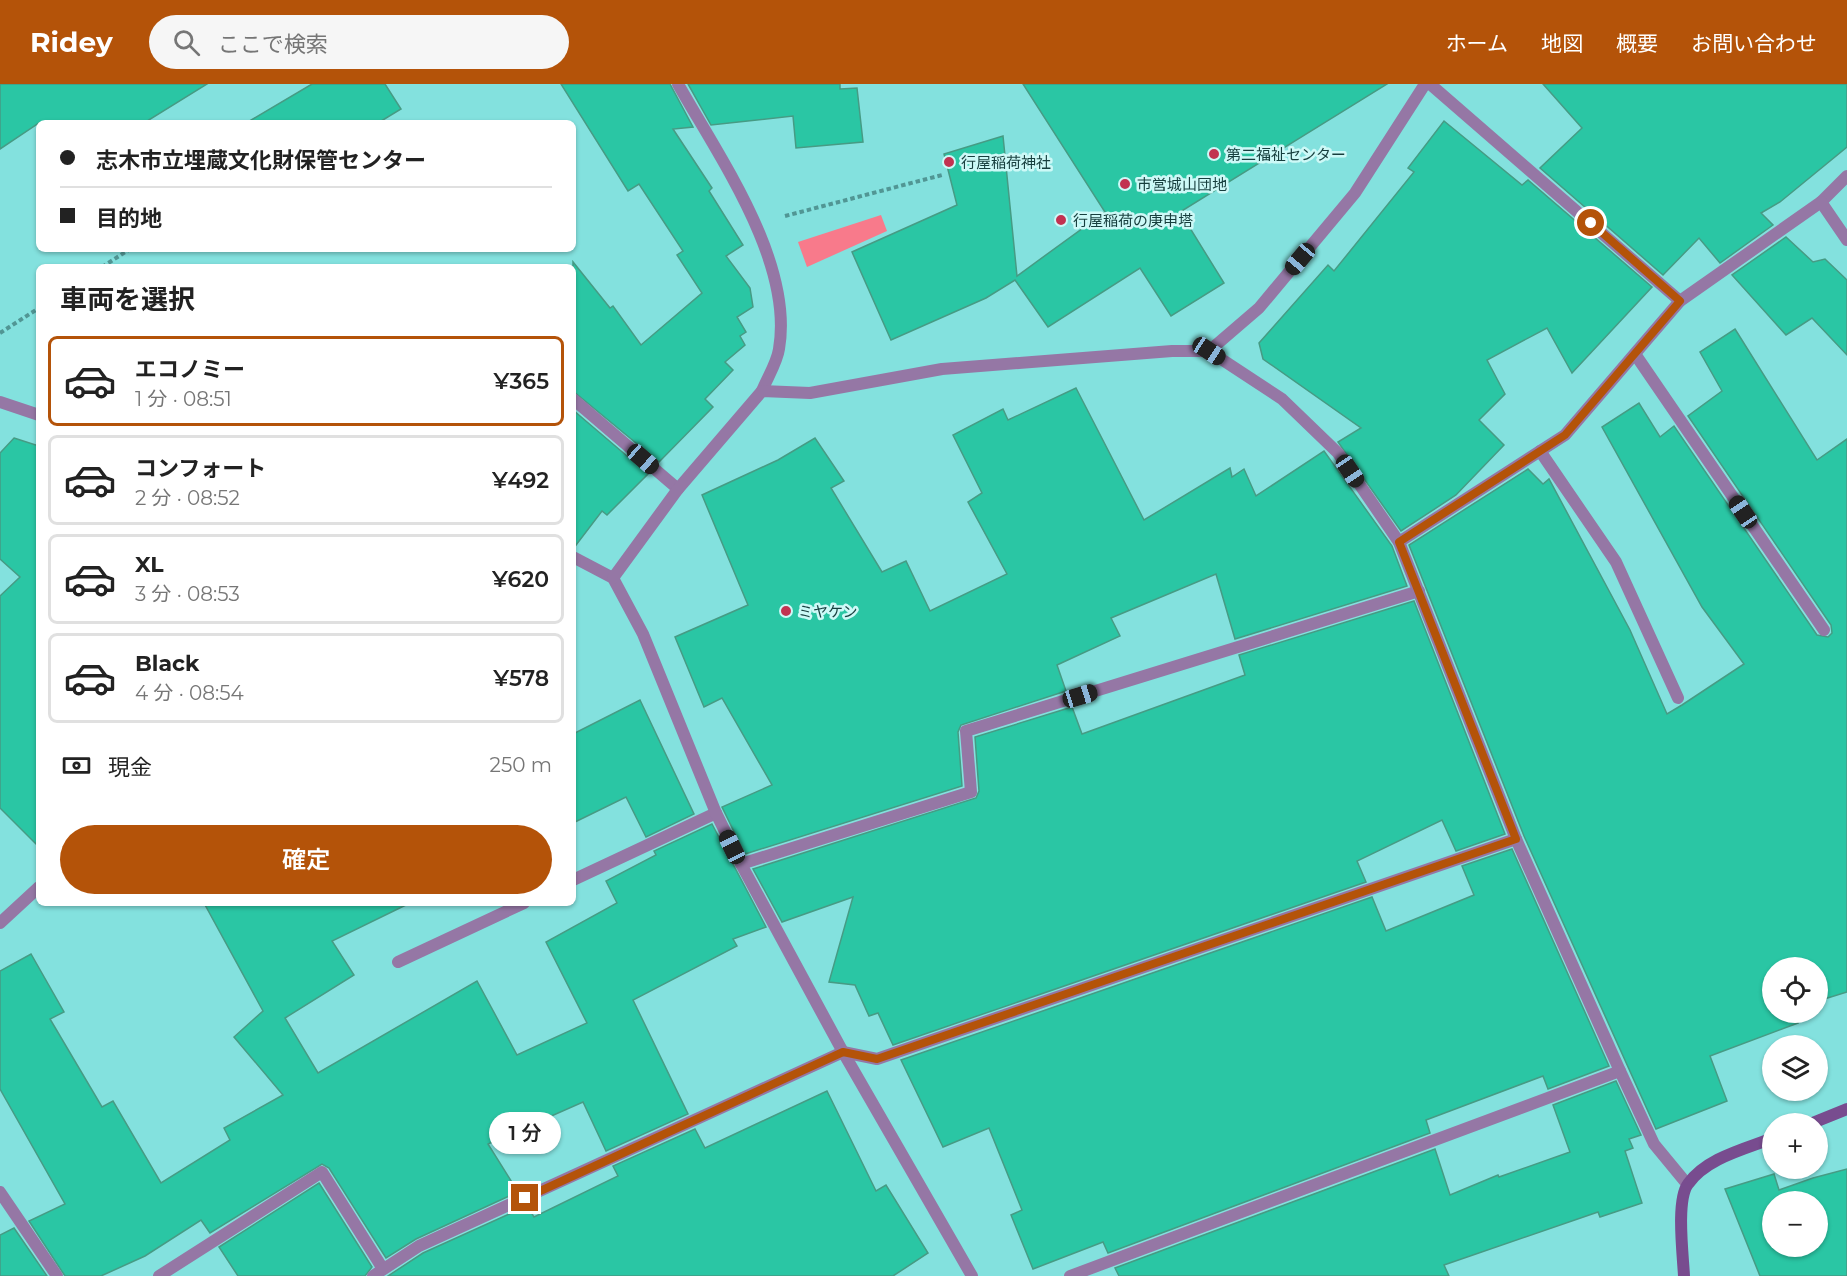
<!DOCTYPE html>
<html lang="ja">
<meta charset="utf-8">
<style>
body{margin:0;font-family:Montserrat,"Noto Sans JP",sans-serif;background:#f6f6f6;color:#222;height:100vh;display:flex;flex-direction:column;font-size:22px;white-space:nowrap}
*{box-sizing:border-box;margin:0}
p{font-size:20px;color:#767676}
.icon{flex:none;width:33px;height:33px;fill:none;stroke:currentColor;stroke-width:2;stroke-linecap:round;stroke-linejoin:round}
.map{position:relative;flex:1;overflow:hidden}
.drawer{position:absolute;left:36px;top:180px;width:540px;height:642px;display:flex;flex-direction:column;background:#fff;border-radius:9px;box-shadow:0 2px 4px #0004}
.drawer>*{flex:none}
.guide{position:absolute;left:36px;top:36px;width:540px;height:132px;border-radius:9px;box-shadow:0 2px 4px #0004;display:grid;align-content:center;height:132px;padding:0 24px;background:#fff}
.fabs{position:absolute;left:1762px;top:873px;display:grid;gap:12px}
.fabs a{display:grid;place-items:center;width:66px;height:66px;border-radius:50%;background:#fff;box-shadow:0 2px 4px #0004;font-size:30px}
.end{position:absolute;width:27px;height:27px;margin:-14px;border:8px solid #b45309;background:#fff;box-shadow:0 0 0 3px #fff}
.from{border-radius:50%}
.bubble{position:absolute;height:42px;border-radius:21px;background:#fff;box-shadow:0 2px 4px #0004;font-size:20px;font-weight:600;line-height:42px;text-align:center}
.car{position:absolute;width:18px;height:36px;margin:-18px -9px;border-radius:8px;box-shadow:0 0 4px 2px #0007;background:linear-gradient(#222 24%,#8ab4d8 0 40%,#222 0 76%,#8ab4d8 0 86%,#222 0)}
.guide b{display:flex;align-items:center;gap:21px;height:57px;font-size:22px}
.guide b+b{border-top:2px solid #e0e0e0}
.guide i{width:15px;height:15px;background:#222}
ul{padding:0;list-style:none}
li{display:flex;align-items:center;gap:18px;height:90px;margin:0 12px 9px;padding:0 12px;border:3px solid #e0e0e0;border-radius:9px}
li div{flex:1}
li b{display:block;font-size:22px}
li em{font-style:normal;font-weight:600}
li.active{border-color:#b45309}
li>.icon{width:54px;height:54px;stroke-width:1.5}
h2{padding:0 24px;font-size:27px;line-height:72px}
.pay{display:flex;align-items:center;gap:15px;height:66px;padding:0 24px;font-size:22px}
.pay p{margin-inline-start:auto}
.cta{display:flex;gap:12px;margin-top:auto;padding:12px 24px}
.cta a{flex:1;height:69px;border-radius:36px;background:#b45309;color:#fff;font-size:24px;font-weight:600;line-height:69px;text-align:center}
header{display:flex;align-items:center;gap:36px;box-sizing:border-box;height:84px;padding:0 30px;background:#b45309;color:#fff}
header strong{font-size:28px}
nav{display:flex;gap:33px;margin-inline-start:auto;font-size:21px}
.search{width:420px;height:54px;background:#f6f6f6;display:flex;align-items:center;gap:15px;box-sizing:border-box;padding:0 21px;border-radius:33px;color:#767676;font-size:22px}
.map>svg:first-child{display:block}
.green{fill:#f87a8b}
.building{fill:#2ac6a4;stroke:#469b84;stroke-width:1.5;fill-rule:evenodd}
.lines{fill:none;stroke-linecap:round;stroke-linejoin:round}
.path{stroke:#519694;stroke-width:4;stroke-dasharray:4.5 3;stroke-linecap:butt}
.lane{stroke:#9577a5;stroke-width:12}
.street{stroke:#9577a5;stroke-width:12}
.secondary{stroke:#784c8f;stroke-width:12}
.route{stroke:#b45309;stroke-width:8}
.poi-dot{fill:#c23251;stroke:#cdf9f7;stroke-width:2}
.labels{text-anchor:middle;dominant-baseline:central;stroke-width:5;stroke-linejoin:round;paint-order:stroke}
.poi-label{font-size:15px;fill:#163e3d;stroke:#cdf9f7;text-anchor:start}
</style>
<header>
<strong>Ridey</strong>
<div class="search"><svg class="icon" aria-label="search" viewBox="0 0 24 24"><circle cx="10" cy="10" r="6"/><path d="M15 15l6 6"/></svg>ここで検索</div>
<nav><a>ホーム</a><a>地図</a><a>概要</a><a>お問い合わせ</a></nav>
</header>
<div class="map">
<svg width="1847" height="1192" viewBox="0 0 1847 1192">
<rect width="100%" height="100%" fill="#83e1de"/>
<path class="green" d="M881,131L887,147L807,183L798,158Z"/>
<g class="building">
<path d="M0,0H207L144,39H39L0,65Z"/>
<path d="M312,0H385L401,25L378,39H246Z"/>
<path d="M561,0H670L693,43L673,45L712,104L709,107L743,161L726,172L750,204L753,223L737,233L746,248L740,252L745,261L725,278L733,286L705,315L713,323L659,378L573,307V178L610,224L613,222L641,261L702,209L677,171L683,167L639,100L628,107Z"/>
<path d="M688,0H840V5L857,4L863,58L796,64L793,32L711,41Z"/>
<path d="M1023,0H1387L1180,128L1224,199L1171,232L1140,184L1048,243L1015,196L986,214L891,256L852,168L957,121L944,70L1003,52L1017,192L1105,128Z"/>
<path d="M1543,0H1847V63L1780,118L1761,129L1773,141L1720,179L1699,154L1663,191L1540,84L1582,44Z"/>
<path d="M1444,37L1522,101L1528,96L1652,203L1572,289L1547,244L1487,276L1505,310L1479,336L1504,361L1456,411L1401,447L1338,358L1361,344L1263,275L1259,259L1328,181L1334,187L1414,88L1408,84Z"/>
<path d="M1786,153L1813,178L1825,175L1847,196V271L1812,234L1786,251L1732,191Z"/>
<path d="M1735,245L1817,376L1847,355V908L1818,917V884H1773V928H1792L1798,939L1710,972L1727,1017L1656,1045L1524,752L1409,461L1528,385L1543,400L1549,395L1630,546L1667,630L1682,621L1744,580L1702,523L1602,343L1639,319L1660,353L1674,342L1817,551L1828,553L1832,549L1831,541L1688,332L1722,307L1700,268Z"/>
<path d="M1076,304L1144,436L1230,384L1232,393L1244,385L1256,412L1324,367L1392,462L1407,502L1235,555L1216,490L1111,534L1120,552L1057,581L1066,607L961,641L958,648L962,702L745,770L722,723L772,701L722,614L704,623L675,553L748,521L702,411L778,376L815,354L844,397L831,404L882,488L906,477L930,527L1007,490L968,418L982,409L953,351L1003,325L1008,336Z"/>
<path d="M573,326L648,390L607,431L602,427L573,465Z"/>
<path d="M14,354L39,362V763L0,724V512L20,493L0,475V369Z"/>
<path d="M1414,517L1505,750L1456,767L1442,736L1357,777L1366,798L893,961L878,929L869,932L855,901L829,898L853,813L782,838L753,785L976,714L979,707L975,653L1072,623L1082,650L1245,591L1239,571Z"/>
<path d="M640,616L694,730L646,753L626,713L573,739V650Z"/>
<path d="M712,740L766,843L733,855L737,862L633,916L688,1030L606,1067L583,1018L488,1060L518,1108L416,1155L386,1174L329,1084L322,1080L210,1149L201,1136L145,1172L101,1192H65L29,1137L65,1120L0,1005V887L31,870L64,928L50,935L102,1023L113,1017L161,1099L230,1056L224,1044L283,1011L234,953L263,927L204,819H410L332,857L354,891L285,934L318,989L477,897L517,971L587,939L546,858L617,819L606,797L656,771L654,767Z"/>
<path d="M1512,765L1609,982L1548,1005L1543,992L1426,1036L1430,1049L1108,1169L1103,1158L1033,1185L1011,1131L1022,1126L989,1044L943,1063L901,976L1372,813L1386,847L1474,811L1462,782Z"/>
<path d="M1616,997L1641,1051L1629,1055L1633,1064L1625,1067L1642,1119L1600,1133L1598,1128L1444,1181L1449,1192H1119L1115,1184L1435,1065L1450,1111L1498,1091L1499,1093L1570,1068L1553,1021Z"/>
<path d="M827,1007L876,1107L886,1101L928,1169L893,1192H388L423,1169L527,1122L534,1133L618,1092L613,1082L695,1045L705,1064Z"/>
<path d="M1847,1085V1192H1760L1725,1105L1774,1090L1779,1106L1813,1094ZM1773,1118H1818V1162H1773Z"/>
<path d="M319,1099L372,1183L365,1192H238L219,1163Z"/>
<path d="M14,1144L47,1192H0V1151Z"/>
</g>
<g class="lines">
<g class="path">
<path d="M785,132L942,91"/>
<path d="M102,183L130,165"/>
<path d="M0,249L39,224"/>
</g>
<g class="lane">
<path d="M1635,270L1824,546"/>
<path d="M573,315L678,405"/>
<path d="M1540,367L1616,478L1678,614"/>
<path d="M741,780L971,708L966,647L1419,507"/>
<path d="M573,796L716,729"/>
<path d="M398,878L524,819"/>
<path d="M0,1108L57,1192"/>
</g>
<g class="street">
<path d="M678,0C719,73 794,178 779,265C777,279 767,294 762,307"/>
<path d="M1430,0L1680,217"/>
<path d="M1821,118L1847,92"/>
<path d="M1209,267L1282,315L1338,369L1399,458L1516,755L1620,987L1654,1060L1687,1100"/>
<path d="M0,318L39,331"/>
<path d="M1399,458L1565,351L1680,217L1821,118L1847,156"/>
<path d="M573,473L613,494L643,550L716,729L741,780L843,968L972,1192"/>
<path d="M613,494L678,405L762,307L810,309L942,285L1172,267H1209L1259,224L1355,109L1425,0"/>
<path d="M0,839L39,803"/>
<path d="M159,1192L322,1088L383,1185"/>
<path d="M373,1192L419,1162L843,968L877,975L1516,755"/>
<path d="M1070,1192L1620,987"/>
</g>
<g class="secondary">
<path d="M1810,1040L1847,1025"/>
<path d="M1684,1192C1683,1171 1676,1116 1688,1100C1706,1074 1745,1065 1773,1054"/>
</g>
</g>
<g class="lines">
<path class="route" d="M525,1114L843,968L877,975L1516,755L1399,458L1565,351L1680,217L1591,139"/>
</g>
<g class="poi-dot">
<circle cx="1214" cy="70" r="6"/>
<circle cx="949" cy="78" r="6"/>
<circle cx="1125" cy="100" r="6"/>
<circle cx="1061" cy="136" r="6"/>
<circle cx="786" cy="527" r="6"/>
</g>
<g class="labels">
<g class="poi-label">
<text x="1226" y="70">第二福祉センター</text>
<text x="961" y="78">行屋稲荷神社</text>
<text x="1137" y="100">市営城山団地</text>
<text x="1073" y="136">行屋稲荷の庚申塔</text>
<text x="798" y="527">ミヤケン</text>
</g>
</g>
</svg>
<div class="fabs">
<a><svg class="icon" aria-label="locate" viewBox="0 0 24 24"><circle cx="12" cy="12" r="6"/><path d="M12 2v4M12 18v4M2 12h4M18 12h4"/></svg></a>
<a><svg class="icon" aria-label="layers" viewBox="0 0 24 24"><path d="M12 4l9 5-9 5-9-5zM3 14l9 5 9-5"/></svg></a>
<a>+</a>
<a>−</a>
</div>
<i class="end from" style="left:1591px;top:139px"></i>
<i class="end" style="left:525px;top:1114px"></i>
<div class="bubble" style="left:489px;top:1028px;width:72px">1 分</div>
<i class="car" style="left:1300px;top:175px;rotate:220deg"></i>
<i class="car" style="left:1209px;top:267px;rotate:123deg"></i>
<i class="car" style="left:643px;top:375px;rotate:131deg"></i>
<i class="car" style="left:1350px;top:387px;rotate:146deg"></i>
<i class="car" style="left:1743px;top:428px;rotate:326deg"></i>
<i class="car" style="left:1080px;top:612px;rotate:73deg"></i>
<i class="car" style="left:732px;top:763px;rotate:334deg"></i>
<div class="guide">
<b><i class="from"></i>志木市立埋蔵文化財保管センター</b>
<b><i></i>目的地</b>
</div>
<section class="drawer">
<h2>車両を選択</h2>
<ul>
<li class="active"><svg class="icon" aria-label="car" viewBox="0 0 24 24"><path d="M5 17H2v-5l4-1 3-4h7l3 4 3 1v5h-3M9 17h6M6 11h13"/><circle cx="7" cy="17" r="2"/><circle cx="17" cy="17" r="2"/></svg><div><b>エコノミー</b><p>1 分 · 08:51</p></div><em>¥365</em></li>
<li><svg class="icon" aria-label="car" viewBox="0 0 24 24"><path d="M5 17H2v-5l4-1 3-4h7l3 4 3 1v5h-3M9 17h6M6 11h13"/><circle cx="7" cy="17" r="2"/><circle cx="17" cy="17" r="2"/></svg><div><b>コンフォート</b><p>2 分 · 08:52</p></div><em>¥492</em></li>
<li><svg class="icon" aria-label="car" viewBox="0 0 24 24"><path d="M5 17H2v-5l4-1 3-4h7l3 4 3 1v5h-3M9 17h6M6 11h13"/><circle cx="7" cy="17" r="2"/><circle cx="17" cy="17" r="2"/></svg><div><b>XL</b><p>3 分 · 08:53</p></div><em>¥620</em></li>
<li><svg class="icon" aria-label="car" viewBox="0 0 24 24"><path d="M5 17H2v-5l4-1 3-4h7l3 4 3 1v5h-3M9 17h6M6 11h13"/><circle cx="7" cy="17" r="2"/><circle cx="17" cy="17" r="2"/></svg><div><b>Black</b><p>4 分 · 08:54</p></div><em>¥578</em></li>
</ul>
<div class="pay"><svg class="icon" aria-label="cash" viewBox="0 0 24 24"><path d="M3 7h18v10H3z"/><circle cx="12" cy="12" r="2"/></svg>現金<p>250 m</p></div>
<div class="cta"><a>確定</a></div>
</section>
</div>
